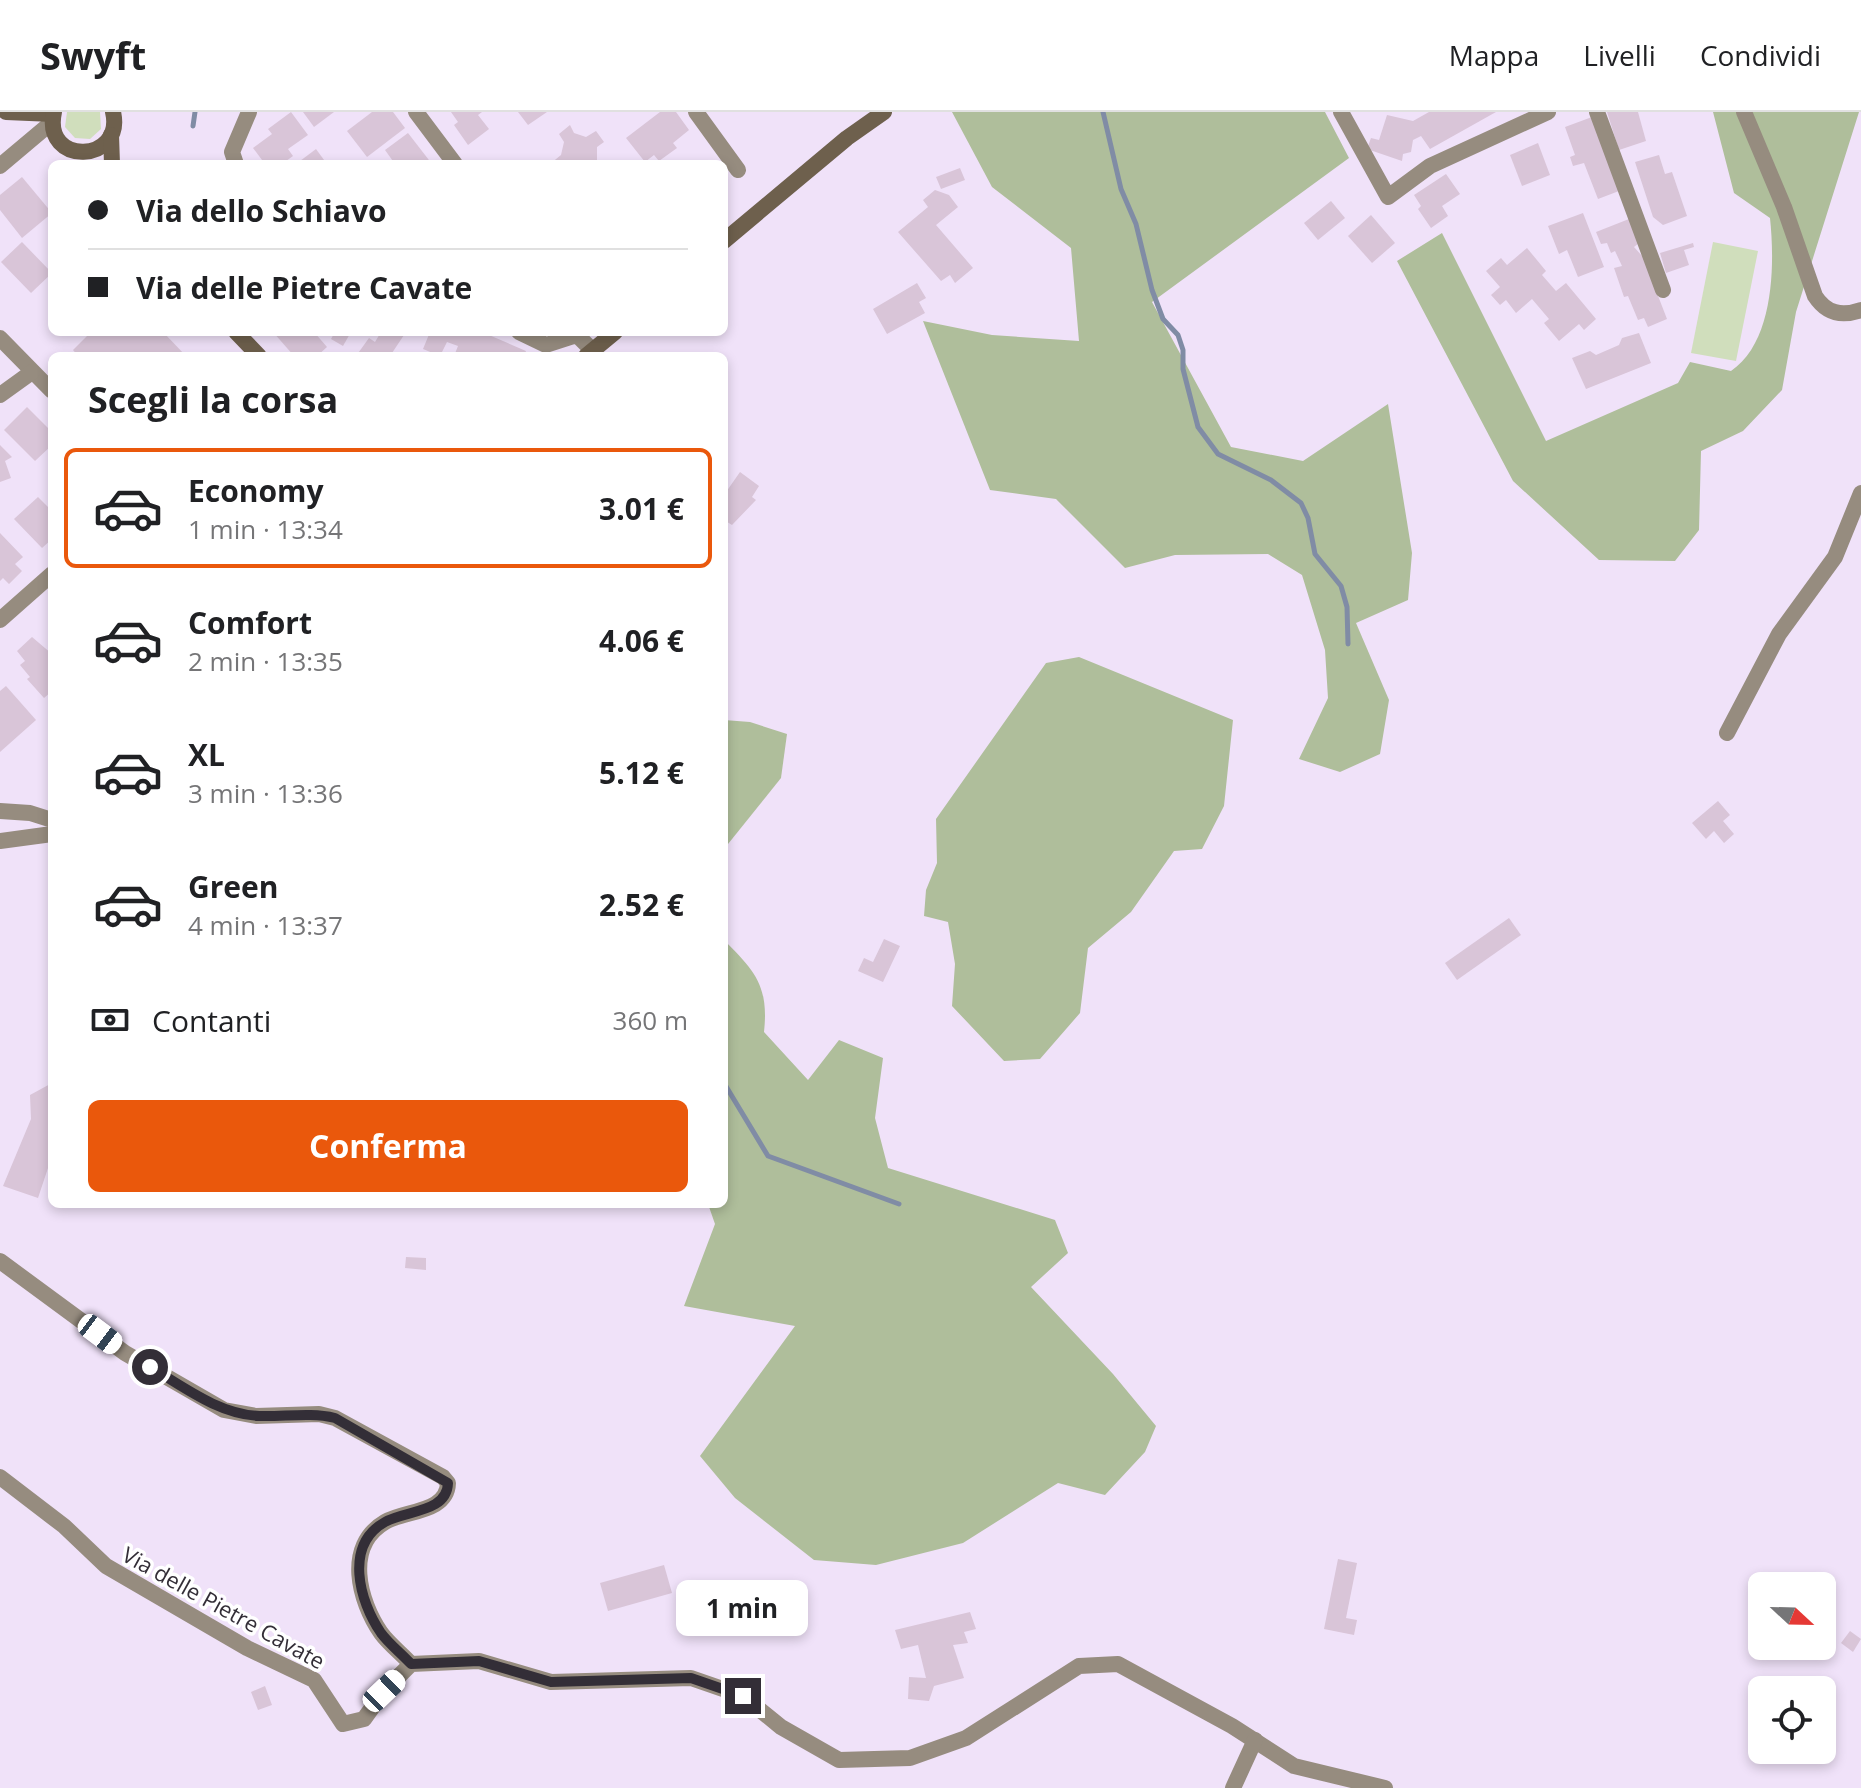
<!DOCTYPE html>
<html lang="it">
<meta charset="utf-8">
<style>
body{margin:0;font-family:"Open Sans",sans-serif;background:#f2f2f2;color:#202124;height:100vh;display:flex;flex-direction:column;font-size:30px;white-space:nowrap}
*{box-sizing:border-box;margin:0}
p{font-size:26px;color:#757577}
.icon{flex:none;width:44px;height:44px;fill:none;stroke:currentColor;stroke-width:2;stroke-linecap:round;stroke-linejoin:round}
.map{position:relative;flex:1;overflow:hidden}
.side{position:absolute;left:48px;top:240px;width:680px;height:856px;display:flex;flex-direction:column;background:#fff;border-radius:12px;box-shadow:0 4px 12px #0003}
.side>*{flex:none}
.hud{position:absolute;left:48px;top:48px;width:680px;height:176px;border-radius:12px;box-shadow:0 4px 12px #0003;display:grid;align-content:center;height:176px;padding:0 40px;background:#fff}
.needle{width:52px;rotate:112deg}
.fabs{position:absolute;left:1748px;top:1460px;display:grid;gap:16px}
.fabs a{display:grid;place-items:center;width:88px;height:88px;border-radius:12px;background:#fff;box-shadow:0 4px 12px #0003;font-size:40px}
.end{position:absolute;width:36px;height:36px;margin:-18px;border:10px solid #332e37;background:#fff;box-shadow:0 0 0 4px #fff}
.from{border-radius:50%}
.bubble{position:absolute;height:56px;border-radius:12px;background:#fff;box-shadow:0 4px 12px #0003;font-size:26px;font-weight:700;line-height:56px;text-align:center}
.car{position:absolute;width:24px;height:48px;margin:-24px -12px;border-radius:10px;box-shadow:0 0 6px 2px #0007;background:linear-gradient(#fff 24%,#345 0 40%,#fff 0 76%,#345 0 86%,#fff 0)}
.hud b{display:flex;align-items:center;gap:28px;height:76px;font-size:30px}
.hud b+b{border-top:2px solid #e0e0e0}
.hud i{width:20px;height:20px;background:#202124}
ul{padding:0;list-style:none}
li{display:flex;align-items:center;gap:24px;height:120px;margin:0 16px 12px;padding:0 24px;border:4px solid transparent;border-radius:12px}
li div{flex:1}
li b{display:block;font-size:30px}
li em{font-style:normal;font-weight:700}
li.current{border-color:#ea580c}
li>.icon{width:72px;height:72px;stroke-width:1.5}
h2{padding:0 40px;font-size:36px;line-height:96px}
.pay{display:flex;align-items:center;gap:20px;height:88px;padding:0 40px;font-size:30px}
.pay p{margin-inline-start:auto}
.button{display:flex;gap:16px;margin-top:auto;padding:16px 40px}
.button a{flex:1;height:92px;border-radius:12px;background:#ea580c;color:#fff;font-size:32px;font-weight:700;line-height:92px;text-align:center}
header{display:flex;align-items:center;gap:48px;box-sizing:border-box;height:112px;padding:0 40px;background:#fff;border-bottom:2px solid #e0e0e0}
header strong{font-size:38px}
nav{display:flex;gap:44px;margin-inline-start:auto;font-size:28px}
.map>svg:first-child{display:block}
.green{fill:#d0debc}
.forest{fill:#afbe9b}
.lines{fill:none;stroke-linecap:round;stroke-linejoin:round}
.stream{stroke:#808ca5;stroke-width:5}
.building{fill:#d9c5d8}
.street{stroke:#968c7f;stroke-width:16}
.secondary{stroke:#6e604d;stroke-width:16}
.route{stroke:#332e37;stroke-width:10}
.labels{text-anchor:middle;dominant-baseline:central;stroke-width:7;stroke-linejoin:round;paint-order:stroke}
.street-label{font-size:22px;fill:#332e37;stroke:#fff}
</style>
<header>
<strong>Swyft</strong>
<nav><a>Mappa</a><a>Livelli</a><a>Condividi</a></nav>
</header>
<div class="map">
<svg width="1861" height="1676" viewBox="0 0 1861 1676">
<rect width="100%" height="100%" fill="#f0e2f9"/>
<g class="green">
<path d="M67,0H100L101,17L90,27L75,26L65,15Z"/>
<path d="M1713,130L1758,139L1736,249L1691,241Z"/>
</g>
<g class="forest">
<path d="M952,0H1325L1349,46L1152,190L1231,335L1303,349L1388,292L1412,441L1408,488L1356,511L1389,588L1380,642L1340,660L1299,647L1328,586L1325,538L1302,463L1268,442L1175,443L1125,456L1056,387L990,378L923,209L992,223L1079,229L1071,136L992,75Z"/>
<path d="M1713,0H1859L1796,200L1782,278L1743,319L1701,339L1699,418L1675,449L1599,448L1513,369L1397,149L1442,121L1546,329L1678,271L1690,250L1731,259C1774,230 1775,153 1770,106L1734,81Z"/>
<path d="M1079,545L1233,608L1224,694L1202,737L1174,739L1131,800L1088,836L1080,901L1040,947L1004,949L952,894L955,852L948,810L924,804L926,778L937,751L936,707L1046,551Z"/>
<path d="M724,608L750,610L787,622L781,666L724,737Z"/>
<path d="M724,828C755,859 769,874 764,920L808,968L839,928L883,946L875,1006L888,1056L1055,1108L1068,1141L1031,1175L1113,1262L1156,1314L1145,1340L1105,1383L1058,1371L963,1431L876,1453L814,1448L735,1386L700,1344L795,1214L684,1194L715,1112L708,1092H724Z"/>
</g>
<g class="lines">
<g class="stream">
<path d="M1103,0L1121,77L1136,112L1152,178L1163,207L1178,223L1183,238V257L1198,315L1218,342L1271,368L1301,391L1308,406L1315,442L1341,474L1347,495L1348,532"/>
<path d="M193,14L195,0"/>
<path d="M724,971L768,1044L899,1092"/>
</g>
</g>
<g class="building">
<path d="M291,0L308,23L288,37L293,44L282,52H265L253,36L272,22L268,17Z"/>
<path d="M303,0H334L314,15Z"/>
<path d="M372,0H393L405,16L367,45L347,19Z"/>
<path d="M451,0H482L478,3L489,17L468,33L454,13L458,10Z"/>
<path d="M518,0H547L528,13Z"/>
<path d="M660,0H676L689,18L673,31L677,36L659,49L654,43L645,50L626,26Z"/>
<path d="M1429,0H1496L1430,37L1421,24L1413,28L1411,40L1403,42L1402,49L1367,37L1371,26L1379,28L1387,3L1413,9Z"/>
<path d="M1607,0H1638L1646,29L1619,38Z"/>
<path d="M1592,5L1619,79L1598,87L1584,51L1573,54L1570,45L1575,43L1565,15Z"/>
<path d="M570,13L574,21L586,25L596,19L604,30L597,35V52H550L561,43L564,30L559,22Z"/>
<path d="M408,21L432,52H395L385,38Z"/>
<path d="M1538,31L1550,63L1522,74L1510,43Z"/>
<path d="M316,37L327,52H296Z"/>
<path d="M1659,43L1665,62L1672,60L1687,104L1663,113L1653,105L1635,50Z"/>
<path d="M960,56L965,68L941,77L936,65Z"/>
<path d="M1446,62L1460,82L1442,94L1448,104L1431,116L1418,97L1421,94L1414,83Z"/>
<path d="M22,65L52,101L22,126L0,98V83Z"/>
<path d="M935,78L949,83L958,95L936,113L973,156L955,171L950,163L941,169L898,120L928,95L923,88Z"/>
<path d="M1331,89L1345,106L1318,128L1304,111Z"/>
<path d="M1583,101L1604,155L1578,165L1567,138L1559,142L1548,114Z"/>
<path d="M1371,103L1395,131L1372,151L1348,124Z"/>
<path d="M1629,107L1639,131L1634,135L1643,145L1667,207L1648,215L1644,206L1638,208L1628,184L1624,185L1614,156L1622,154L1615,139L1611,141L1607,131L1601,132L1596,120Z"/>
<path d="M22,130L52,161L31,181L1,150Z"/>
<path d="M1693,131L1694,135L1684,138L1689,153L1666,161L1660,141Z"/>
<path d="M1527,136L1546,159L1542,163L1556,179L1566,171L1596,207L1584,218L1579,212L1559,229L1544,211L1549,207L1532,187L1516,201L1506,188L1500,193L1491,183L1500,175L1486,159L1501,146L1507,153Z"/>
<path d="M917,171L926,186L919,190L925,201L887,222L873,197Z"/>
<path d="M91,220H163L186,244H78L73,238Z"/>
<path d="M265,220H314L327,235L317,244H294L273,220L269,224Z"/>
<path d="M335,220H351L343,234L331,227Z"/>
<path d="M381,220H406L390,244H356L369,226L375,230Z"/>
<path d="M430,220H482L526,239L524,244H454L458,234L447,230L440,244L423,237Z"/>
<path d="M1639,221L1651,251L1586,277L1572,246L1590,239L1596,243L1619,233L1622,226Z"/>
<path d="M27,295L52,320V333L35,349L4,318Z"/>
<path d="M0,333L12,345L5,349L11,366L0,370Z"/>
<path d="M740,360L759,374L752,385L756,388L732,413L724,408V383Z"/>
<path d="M38,385L52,399V427L42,436L14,407Z"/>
<path d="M0,421L23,445L15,452L22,459L9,472L3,466L0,469Z"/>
<path d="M32,525L52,542V579L44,586L27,567L30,565L20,553L25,549L17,539Z"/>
<path d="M6,574L36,608L0,640V579Z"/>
<path d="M1718,689L1730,703L1723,709L1734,722L1724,731L1714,719L1706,727L1692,711Z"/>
<path d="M1509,806L1521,823L1457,868L1445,851Z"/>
<path d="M884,827L900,834L883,870L858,859L864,846L873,850Z"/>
<path d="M52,971V1053H49L38,1086L3,1074L31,1007L30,983Z"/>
<path d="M406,1145L426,1146V1158L405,1156Z"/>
<path d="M1338,1447L1357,1451L1346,1506L1357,1508L1354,1523L1324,1517Z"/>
<path d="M664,1453L672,1481L608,1499L600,1471Z"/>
<path d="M970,1500L976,1517L964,1520L968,1531L953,1533L964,1566L934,1574L929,1589L908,1587L909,1565L926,1566L918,1533L901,1537L895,1518Z"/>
<path d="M1850,1519L1861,1527L1853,1540L1841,1531Z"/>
<path d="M265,1574L272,1593L258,1598L251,1580Z"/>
</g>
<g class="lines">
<g class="street">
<path d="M416,0L455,52"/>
<path d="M696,0L738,58"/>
<path d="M1341,0L1388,85L1430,54L1548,0"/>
<path d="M1597,0L1663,178"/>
<path d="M1744,0L1784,95L1815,184C1826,201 1841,205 1861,198"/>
<path d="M236,52L232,40L249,0"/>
<path d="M0,54L51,11"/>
<path d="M519,220L546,233L577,223L593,239"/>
<path d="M0,226L52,279"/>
<path d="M0,283L32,260"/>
<path d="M0,508L52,462"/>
<path d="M1727,621L1779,522L1835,445L1861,381"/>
<path d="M0,699L30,701L52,708"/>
<path d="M0,729L52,722"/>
<path d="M0,1149L125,1241L224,1298L256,1304L319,1302L335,1306L443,1365L448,1371C447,1401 406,1398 385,1410C344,1434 359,1489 381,1521C389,1532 402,1542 411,1552"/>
<path d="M0,1365L64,1414L106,1454L247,1536L314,1568L343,1612L364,1607L384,1579L411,1552L479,1549L551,1570L691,1566L743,1584L781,1615L839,1648L910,1646L966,1626L1079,1554L1118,1552L1232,1614L1294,1654L1385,1676"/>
<path d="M1233,1676L1255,1628"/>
</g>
<g class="secondary">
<path d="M6,0L53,2"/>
<path d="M54,0C42,55 125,51 113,0"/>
<path d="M111,23L112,52"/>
<path d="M724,129L847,26L884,0"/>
<path d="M236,220L259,244"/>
<path d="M586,244L615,220"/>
</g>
</g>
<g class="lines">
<path class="route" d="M150,1255C184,1275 218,1302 259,1304C284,1305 310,1300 335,1306L448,1371C447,1401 406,1398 385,1410C344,1433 359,1489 381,1521C389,1532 402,1542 411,1552L479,1549L551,1570L691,1566L743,1584"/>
</g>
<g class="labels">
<g class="street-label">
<text transform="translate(224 1495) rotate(29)">Via delle Pietre Cavate</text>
</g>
</g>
</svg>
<div class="fabs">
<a><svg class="needle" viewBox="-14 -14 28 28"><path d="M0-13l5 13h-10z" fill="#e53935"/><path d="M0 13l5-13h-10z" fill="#757577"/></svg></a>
<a><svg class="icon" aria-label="locate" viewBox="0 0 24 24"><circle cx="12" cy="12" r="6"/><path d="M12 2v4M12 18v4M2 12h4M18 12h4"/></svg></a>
</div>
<i class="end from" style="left:150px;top:1255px"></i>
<i class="end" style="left:743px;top:1584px"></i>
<div class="bubble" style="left:676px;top:1468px;width:132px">1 min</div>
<i class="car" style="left:100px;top:1222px;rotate:127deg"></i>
<i class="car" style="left:384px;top:1579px;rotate:46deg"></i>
<div class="hud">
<b><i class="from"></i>Via dello Schiavo</b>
<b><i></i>Via delle Pietre Cavate</b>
</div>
<section class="side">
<h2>Scegli la corsa</h2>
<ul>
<li class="current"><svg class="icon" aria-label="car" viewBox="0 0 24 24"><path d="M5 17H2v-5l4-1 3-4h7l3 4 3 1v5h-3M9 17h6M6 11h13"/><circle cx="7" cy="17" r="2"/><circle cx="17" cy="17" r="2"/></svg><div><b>Economy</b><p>1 min · 13:34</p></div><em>3.01 €</em></li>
<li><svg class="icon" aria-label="car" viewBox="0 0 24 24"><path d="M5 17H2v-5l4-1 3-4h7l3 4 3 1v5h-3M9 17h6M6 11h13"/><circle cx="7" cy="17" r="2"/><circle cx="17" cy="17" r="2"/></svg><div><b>Comfort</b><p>2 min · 13:35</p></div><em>4.06 €</em></li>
<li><svg class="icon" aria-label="car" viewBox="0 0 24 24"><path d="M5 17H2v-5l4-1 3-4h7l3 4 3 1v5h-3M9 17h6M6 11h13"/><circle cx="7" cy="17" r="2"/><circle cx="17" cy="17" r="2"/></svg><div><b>XL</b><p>3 min · 13:36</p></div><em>5.12 €</em></li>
<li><svg class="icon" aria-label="car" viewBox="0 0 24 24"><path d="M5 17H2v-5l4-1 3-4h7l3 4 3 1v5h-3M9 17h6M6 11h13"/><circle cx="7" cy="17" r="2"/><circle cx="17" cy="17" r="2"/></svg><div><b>Green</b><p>4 min · 13:37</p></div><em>2.52 €</em></li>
</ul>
<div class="pay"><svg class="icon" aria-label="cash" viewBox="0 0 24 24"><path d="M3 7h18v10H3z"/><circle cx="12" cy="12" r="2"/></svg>Contanti<p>360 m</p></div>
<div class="button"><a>Conferma</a></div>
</section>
</div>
